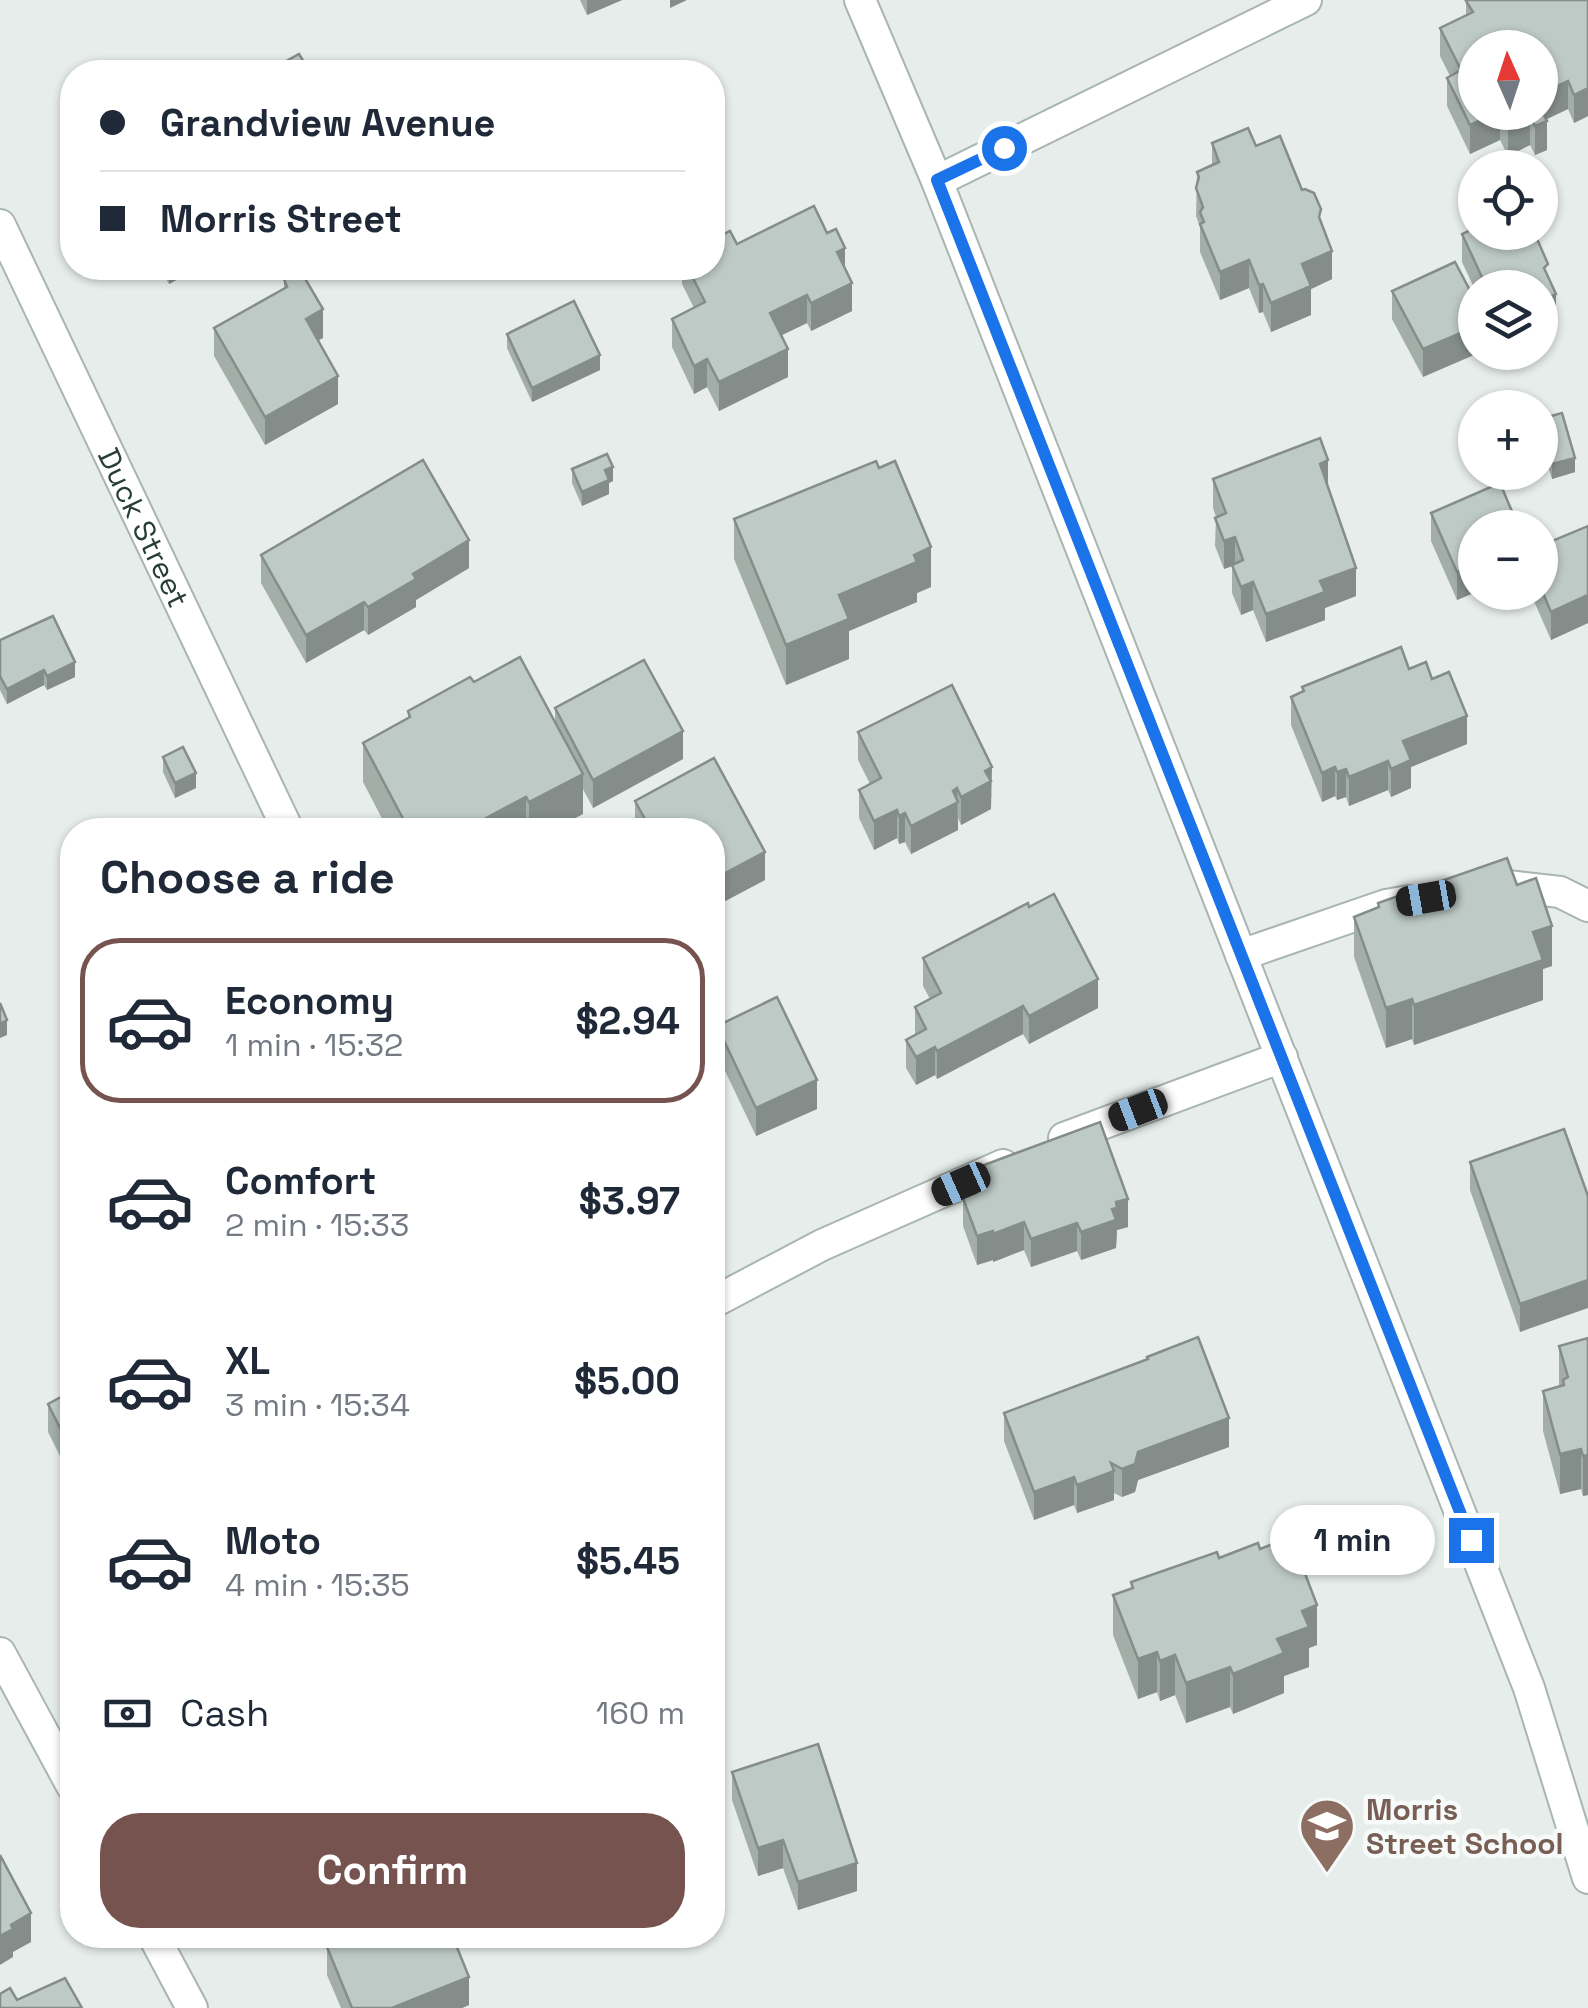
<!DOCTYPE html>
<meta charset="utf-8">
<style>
body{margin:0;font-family:"Space Grotesk",sans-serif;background:#f6f6f7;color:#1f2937;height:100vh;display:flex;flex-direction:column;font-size:38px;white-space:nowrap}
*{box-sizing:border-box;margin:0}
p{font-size:32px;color:#747a83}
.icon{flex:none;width:55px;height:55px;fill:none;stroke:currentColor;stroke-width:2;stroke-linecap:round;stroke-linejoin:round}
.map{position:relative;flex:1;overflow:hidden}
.details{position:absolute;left:60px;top:818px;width:665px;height:1130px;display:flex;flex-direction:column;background:#fff;border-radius:40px;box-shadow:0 2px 8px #0004}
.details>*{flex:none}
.banner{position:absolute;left:60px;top:60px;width:665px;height:220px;border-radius:40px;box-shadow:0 2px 8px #0004;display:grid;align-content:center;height:220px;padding:0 40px;background:#fff}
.needle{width:65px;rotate:357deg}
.buttons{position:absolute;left:1458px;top:30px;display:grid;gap:20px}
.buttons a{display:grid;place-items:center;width:100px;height:100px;border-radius:50%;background:#fff;box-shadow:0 2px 8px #0004;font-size:50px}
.end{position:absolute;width:45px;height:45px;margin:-22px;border:12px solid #1a73e8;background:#fff;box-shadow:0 0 0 5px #fff}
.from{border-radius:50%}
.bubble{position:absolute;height:70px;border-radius:35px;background:#fff;box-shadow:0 2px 8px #0004;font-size:32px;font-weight:600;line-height:70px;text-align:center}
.car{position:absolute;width:30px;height:60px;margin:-30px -15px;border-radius:12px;box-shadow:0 0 8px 2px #0007;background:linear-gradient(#222 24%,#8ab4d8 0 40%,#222 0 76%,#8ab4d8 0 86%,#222 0)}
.banner b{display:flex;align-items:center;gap:35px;height:95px;font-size:38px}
.banner b+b{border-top:2px solid #e0e1e3}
.banner i{width:25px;height:25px;background:#1f2937}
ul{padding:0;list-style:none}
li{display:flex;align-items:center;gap:30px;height:165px;margin:0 20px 15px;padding:0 20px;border:5px solid transparent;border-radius:40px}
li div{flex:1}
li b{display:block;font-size:38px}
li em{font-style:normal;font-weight:600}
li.selected{border-color:#775350}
li>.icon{width:90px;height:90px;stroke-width:1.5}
h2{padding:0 40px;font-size:45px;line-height:120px}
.pay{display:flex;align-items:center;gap:25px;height:110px;padding:0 40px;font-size:38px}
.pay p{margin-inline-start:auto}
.action{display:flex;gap:20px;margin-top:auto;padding:20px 40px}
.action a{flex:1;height:115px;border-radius:40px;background:#775350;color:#fff;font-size:40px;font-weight:600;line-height:115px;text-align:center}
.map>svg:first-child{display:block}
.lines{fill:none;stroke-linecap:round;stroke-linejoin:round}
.service-casing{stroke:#a9b5b0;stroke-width:34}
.minor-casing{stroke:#a9b5b0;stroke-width:34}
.service{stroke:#fff;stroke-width:30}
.minor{stroke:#fff;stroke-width:30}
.wall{fill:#a3aea9}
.shaded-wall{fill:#858d8a}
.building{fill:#becac5;stroke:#858d8a;stroke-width:2.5}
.route{stroke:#1a73e8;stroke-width:12}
.labels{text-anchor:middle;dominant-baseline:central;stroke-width:9;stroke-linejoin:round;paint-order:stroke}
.street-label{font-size:30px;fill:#273d36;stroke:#f6faf8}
.education-label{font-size:30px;font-weight:bold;fill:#785e54;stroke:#f6faf8;text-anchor:start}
</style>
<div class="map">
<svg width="1588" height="2008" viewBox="0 0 1588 2008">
<rect width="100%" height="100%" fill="#e6edea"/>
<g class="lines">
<g class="service-casing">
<g id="service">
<path d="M1499,885L1560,892L1588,906"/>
<path d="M1241,955L1386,905L1409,901"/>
<path d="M1064,1138L1282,1057"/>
<path d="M712,1303L822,1245L1003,1165"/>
</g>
</g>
<g class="minor-casing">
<g id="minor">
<path d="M860,0L937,181L1529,1688L1588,1878"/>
<path d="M937,181L1306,0"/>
<path id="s1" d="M0,225L288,830"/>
<path d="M0,1653L72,1786"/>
<path d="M153,1935L192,2008"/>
</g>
</g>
<use href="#service" class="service"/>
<use href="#minor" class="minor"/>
</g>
<g class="wall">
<path d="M580,0H622L587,15Z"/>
<path d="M1588,0V116L1574,123L1568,109L1546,119L1547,150L1535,155L1530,145L1508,156L1500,140L1470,154L1447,106V78L1450,76L1440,56V28L1466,15V1Z"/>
<path d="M1212,143L1256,146L1302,190L1321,222L1332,279L1311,289V315L1271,332L1263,312L1259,313L1249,288L1220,300L1200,252V227L1196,216L1197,172L1212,165Z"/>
<path d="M1462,234L1548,278L1556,322L1540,329V288H1475V290L1462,262Z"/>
<path d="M737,244L845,269L852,311L811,331L807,323L781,335L788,377L719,411L707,387L694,394L672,347V319L694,308L682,284V268H712Z"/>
<path d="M1455,262L1423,377L1392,319V291Z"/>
<path d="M160,268H198L169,284Z"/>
<path d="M284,279L323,338L318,340L338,404L265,445L214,356V328L284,289Z"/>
<path d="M507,334L600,370L532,402L507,348Z"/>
<path d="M1540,419L1575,472L1552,479L1540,440Z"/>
<path d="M572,469L613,481L609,483V494L582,506L572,483Z"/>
<path d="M1213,479L1328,487L1356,596L1325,608V620L1266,642L1253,610L1241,615L1232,593V566L1224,569L1215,546L1216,517L1213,508Z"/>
<path d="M1431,513L1475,592H1476L1457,600L1431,541Z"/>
<path d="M734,519L931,587L917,593V602L849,631V659L786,685L734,559Z"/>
<path d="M1588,526V623L1551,640L1530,592H1540V546Z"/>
<path d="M261,555L469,568L416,600V607L368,635L364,630L306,663L261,583Z"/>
<path d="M0,640L75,677L47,690L44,685L7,704L0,690Z"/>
<path d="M1409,669L1432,679L1467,744L1411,767V788L1391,797L1388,790L1349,806L1346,797L1337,800L1335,796L1322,802L1291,725V697L1302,692V687Z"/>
<path d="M474,682L555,721V708L683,759L593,808L583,789V814L552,830H388L363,782V743L408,718V711Z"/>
<path d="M858,732L992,795L991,796V809L961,825L958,818V830L911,854L905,842L899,844L897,838L874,850L859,818V790L870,784L858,760Z"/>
<path d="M163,757L196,788L175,798L163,772Z"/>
<path d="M714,758L765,852V880L712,908V830H635V801Z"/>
<path d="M1517,885L1552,966L1543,969V1000L1414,1045L1412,1039L1386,1048L1354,957V917L1378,908V903Z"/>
<path d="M923,958L1098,1008L1029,1044L1023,1034L937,1079L935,1075L916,1085L906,1068V1040L915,1035V1007L930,999L923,986Z"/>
<path d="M717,1026L817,1109L756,1136L717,1054Z"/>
<path d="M1470,1162L1588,1196L1520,1332L1470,1190Z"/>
<path d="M968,1171L1128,1227L1117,1230L1116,1248L1081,1260L1077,1251L1031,1267L1024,1250L993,1262V1260L977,1265L963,1226V1198L968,1196Z"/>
<path d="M1588,1338V1495L1583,1496L1581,1489L1560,1494L1543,1431V1391L1559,1386V1346Z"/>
<path d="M72,1372V1480L48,1432V1404L69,1393V1374Z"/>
<path d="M1004,1413L1229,1447L1138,1480L1135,1492L1122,1497L1114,1493V1500L1077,1513L1074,1505L1034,1520L1004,1441Z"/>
<path d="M1260,1549L1317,1645L1309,1648V1667L1284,1676V1693L1233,1714L1230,1707L1186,1723L1175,1695L1160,1701L1157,1692L1138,1699L1113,1635V1595L1131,1588V1582L1219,1558Z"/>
<path d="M732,1772L857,1891L798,1910L783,1868L758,1876L732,1800Z"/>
<path d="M346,1935H452L469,2005L462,2008H341L327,1975V1947L346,1938Z"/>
</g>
<g class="shaded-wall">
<path d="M587,0H622L587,15Z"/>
<path d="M670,0H687L670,8Z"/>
<path d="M1568,81V109L1545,120L1547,121V150L1535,155V126L1540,112V94Z"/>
<path d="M1588,88V116L1574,123V95Z"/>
<path d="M1500,112V140L1470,154V125Z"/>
<path d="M1530,117V145L1508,156V128Z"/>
<path d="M845,248V276L837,252Z"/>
<path d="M1332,251V279L1311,289V315L1271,332V303L1302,264Z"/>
<path d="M1249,260V288L1220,300V272Z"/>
<path d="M169,268H198L169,284Z"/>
<path d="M852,283V311L811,331V303Z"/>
<path d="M1263,284V312L1259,313V285Z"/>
<path d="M1556,294V322L1540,329V301Z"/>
<path d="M807,295V323L770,341V313Z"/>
<path d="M323,309V338L306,347V319Z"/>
<path d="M1475,327V352H1481L1423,377V349Z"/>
<path d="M788,349V377L719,411V382Z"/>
<path d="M600,355V370L532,402V388Z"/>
<path d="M707,359V387L694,394V366Z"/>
<path d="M338,376V404L265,445V417Z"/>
<path d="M1575,458V472L1552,479V464Z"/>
<path d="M1328,460V489L1320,464Z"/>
<path d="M613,467V481L609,483V494L582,506V492L605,470Z"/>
<path d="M1235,537V565L1224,569V541Z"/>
<path d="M469,540V568L416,600V607L368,635V607L413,574Z"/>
<path d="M931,547V587L917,593V602L849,631V659L786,685V645L839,595L914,555Z"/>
<path d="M1475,565L1476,592L1457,600V572Z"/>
<path d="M1356,568V596L1325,608V620L1266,642V614L1320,581Z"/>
<path d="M1253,582V610L1241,615V587Z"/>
<path d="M1588,595V623L1551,640V612Z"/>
<path d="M364,602V630L306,663V635Z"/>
<path d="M75,662V677L47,690V676Z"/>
<path d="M44,670V685L7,704V689Z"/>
<path d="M1467,716V744L1411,767V788L1391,797V769L1403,741Z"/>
<path d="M683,731V759L593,808V780Z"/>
<path d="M1388,761V790L1349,806V777Z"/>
<path d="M992,767L991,809L961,825V797L985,771Z"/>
<path d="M1335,767V796L1322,802V773Z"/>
<path d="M1346,769V797L1337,800V772Z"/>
<path d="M196,773V788L175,798V783Z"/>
<path d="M583,774V814L552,830H529V802Z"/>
<path d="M957,788L958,830L911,854V826Z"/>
<path d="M526,797V830H477V823Z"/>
<path d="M897,810V838L874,850V821Z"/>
<path d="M905,813V842L899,844V816Z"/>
<path d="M765,852V880L712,908V880Z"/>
<path d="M1552,926V966L1543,969V1000L1414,1045V1005L1533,932Z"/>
<path d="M1098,979V1008L1029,1044V1016Z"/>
<path d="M1412,999V1039L1386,1048V1008Z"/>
<path d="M1023,1006V1034L937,1079V1051Z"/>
<path d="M7,1020V1035L0,1038V1024Z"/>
<path d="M935,1047V1075L916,1085V1057Z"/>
<path d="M817,1080V1109L756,1136V1108Z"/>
<path d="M1128,1199V1227L1117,1230L1116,1248L1081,1260V1232L1112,1209L1116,1202Z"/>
<path d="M1024,1222V1250L993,1262V1234Z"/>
<path d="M1077,1223V1251L1031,1267V1239Z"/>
<path d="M993,1231V1260L977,1265V1236Z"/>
<path d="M1588,1280V1308L1520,1332V1304Z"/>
<path d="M1229,1418V1447L1138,1480L1135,1492L1122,1497V1469L1138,1452Z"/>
<path d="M1581,1449V1489L1560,1494V1454Z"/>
<path d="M1588,1455V1495L1583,1496V1456Z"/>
<path d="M1114,1471V1500L1077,1513V1485Z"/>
<path d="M1074,1477V1505L1034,1520V1492Z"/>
<path d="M1317,1605V1645L1309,1648V1667L1284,1676V1693L1233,1714V1674L1277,1639L1302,1611Z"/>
<path d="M1157,1652V1692L1138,1699V1659Z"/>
<path d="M1175,1655V1695L1160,1701V1661Z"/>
<path d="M1230,1667V1707L1186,1723V1683Z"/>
<path d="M783,1840V1868L758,1876V1848Z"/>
<path d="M857,1863V1891L798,1910V1882Z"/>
<path d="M31,1913V1942L13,1952V1957L0,1965V1936L11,1925Z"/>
<path d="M469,1977V2005L462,2008H392Z"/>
</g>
<g class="building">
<path d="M1468,0H1588V88L1574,95L1568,81L1540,94V48H1475V112H1499L1470,125L1447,78L1461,70L1440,28L1473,12L1466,1Z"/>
<path d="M299,54L310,72H267Z"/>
<path d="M1540,101L1545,111L1542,112L1547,121L1535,126L1530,117L1508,128L1500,112H1540Z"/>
<path d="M1248,128L1256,146L1280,136L1302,190L1305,189L1314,193L1321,209L1319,217L1332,251L1302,264L1311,286L1271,303L1263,284L1259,285L1249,260L1220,272L1200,224L1204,222L1200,212L1203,207L1196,188L1199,177L1197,172L1219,162L1212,143Z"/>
<path d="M814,206L827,233L836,229L845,248L837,252L852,283L811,303L807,295L770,313L788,349L719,382L707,359L694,366L672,319L705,302L688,268H712V240L730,231L737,244Z"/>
<path d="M1475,228V232H1534L1548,264L1544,268L1556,294L1540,301V288H1510L1508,284L1499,288H1487L1462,234Z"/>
<path d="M1455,262L1475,300V327L1423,349L1392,291Z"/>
<path d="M300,270L323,309L306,319L338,376L265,417L214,328L287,287L284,279Z"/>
<path d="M574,301L600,355L532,388L507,334Z"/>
<path d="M1562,413L1575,458L1552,464L1540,425V419Z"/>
<path d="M1320,438L1328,460L1320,464L1356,568L1320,581L1325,592L1266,614L1253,582L1241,587L1232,565L1243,560L1235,537L1224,541L1215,518L1226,513L1213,479Z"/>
<path d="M607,454L613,467L605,470L609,480L582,492L572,469Z"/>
<path d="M423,460L469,540L413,574L416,579L368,607L364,602L306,635L261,555Z"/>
<path d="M876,461L879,468L895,461L931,547L914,555L917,562L839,595L849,619L786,645L734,519Z"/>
<path d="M1500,483L1519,528H1475V565L1457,572L1431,513Z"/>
<path d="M1588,526V595L1551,612L1540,586V546Z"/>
<path d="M53,616L75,662L47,676L44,670L7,689L0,676V640Z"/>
<path d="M1401,647L1409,669L1426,662L1432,679L1449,672L1467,716L1403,741L1411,760L1391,769L1388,761L1349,777L1346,769L1337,772L1335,767L1322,773L1291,697L1304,691L1302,687Z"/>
<path d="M520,657L583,774L529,802L526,797L518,801L477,823L480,829L478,830H409L363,743L410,717L408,711L470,677L474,682Z"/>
<path d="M644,660L683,731L593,780L555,708Z"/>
<path d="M952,685L992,767L985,771L991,781L961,797L957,788L953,791L958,802L911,826L905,813L899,816L897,810L874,821L859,790L881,778L858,732Z"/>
<path d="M183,747L196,773L175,783L163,757Z"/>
<path d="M714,758L765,852L712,880V830H651L635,801Z"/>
<path d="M1507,858L1517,885L1536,878L1552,926L1533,932L1543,960L1414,1005L1412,999L1386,1008L1354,917L1379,907L1378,903Z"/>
<path d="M1054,894L1098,979L1029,1016L1023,1006L937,1051L935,1047L916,1057L906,1040L926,1029L915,1007L941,993L923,958L1028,903L1029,907Z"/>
<path d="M777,997L817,1080L756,1108L717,1026Z"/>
<path d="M0,1003L7,1020L0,1024Z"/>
<path d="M1100,1122L1128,1199L1116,1202L1117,1208L1112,1209L1116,1220L1081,1232L1077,1223L1031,1239L1024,1222L993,1234V1231L977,1236L963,1198L976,1193L968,1171Z"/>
<path d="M1564,1129L1588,1196V1280L1520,1304L1470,1162Z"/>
<path d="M1198,1337L1229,1418L1138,1452L1135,1464L1122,1469L1111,1463L1114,1471L1077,1485L1074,1477L1034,1492L1004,1413L1148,1359L1147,1357Z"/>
<path d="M1588,1338V1455L1583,1456L1581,1449L1560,1454L1543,1391L1564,1385L1563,1380L1568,1377L1559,1346Z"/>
<path d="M72,1391V1452L48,1404Z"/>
<path d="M1291,1537L1317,1605L1302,1611L1309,1627L1277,1639L1284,1653L1233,1674L1230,1667L1186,1683L1175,1655L1160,1661L1157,1652L1138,1659L1113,1595L1133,1588L1131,1582L1217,1552L1219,1558L1258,1543L1260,1549Z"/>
<path d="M818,1744L857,1863L798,1882L783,1840L758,1848L732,1772Z"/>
<path d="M0,1855L31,1913L11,1925L13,1929L0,1936Z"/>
<path d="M347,1935H452L469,1977L392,2008H352L327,1947L348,1937Z"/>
<path d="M65,1978L82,2008H0V1994L10,1988L17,2000Z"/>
</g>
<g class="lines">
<path class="route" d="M1004,148L937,180L1471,1540"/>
</g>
<defs>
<g id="school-pin" transform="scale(2.875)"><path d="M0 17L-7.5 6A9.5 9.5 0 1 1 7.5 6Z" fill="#8d6e63" stroke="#f6faf8"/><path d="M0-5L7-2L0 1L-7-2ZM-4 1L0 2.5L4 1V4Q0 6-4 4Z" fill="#fff"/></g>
</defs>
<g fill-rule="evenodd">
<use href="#school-pin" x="1327" y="1826"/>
</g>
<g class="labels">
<g class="street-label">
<text stroke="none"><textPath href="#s1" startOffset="335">Duck Street</textPath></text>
</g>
<g class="education-label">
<text x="1366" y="1809">Morris<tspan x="1366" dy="34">Street School</tspan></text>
</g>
</g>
</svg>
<div class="buttons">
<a><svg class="needle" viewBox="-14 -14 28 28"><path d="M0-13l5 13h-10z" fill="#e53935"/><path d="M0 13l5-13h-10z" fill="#747a83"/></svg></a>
<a><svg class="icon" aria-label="locate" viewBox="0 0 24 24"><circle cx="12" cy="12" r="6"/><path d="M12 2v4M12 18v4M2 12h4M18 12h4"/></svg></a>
<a><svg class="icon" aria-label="layers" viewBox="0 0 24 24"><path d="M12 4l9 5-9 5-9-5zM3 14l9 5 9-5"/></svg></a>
<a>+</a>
<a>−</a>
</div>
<i class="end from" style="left:1004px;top:148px"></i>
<i class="end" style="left:1471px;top:1540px"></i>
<div class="bubble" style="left:1270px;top:1505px;width:165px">1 min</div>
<i class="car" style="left:1426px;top:898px;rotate:260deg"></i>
<i class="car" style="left:1138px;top:1110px;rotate:249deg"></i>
<i class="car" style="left:961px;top:1184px;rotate:246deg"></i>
<div class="banner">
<b><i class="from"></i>Grandview Avenue</b>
<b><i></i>Morris Street</b>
</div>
<section class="details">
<h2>Choose a ride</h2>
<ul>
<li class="selected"><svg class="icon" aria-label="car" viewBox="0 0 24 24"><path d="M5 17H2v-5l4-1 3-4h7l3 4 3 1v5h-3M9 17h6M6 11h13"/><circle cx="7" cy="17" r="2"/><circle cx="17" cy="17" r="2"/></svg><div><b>Economy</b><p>1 min · 15:32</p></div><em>$2.94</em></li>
<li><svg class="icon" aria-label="car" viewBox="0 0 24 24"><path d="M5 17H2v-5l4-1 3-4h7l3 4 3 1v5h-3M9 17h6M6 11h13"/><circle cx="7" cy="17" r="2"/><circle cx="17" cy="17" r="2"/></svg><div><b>Comfort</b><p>2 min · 15:33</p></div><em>$3.97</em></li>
<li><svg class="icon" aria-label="car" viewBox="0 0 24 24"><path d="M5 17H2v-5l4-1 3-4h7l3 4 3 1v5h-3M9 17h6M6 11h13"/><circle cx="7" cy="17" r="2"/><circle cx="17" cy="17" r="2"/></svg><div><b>XL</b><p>3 min · 15:34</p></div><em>$5.00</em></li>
<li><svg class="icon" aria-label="car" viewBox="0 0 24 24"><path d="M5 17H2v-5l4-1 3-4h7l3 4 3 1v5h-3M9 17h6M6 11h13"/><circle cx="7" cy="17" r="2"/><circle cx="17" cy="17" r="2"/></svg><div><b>Moto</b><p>4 min · 15:35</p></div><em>$5.45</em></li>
</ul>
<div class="pay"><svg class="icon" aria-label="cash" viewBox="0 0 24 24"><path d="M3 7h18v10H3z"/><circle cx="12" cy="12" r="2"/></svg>Cash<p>160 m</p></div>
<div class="action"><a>Confirm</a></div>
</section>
</div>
